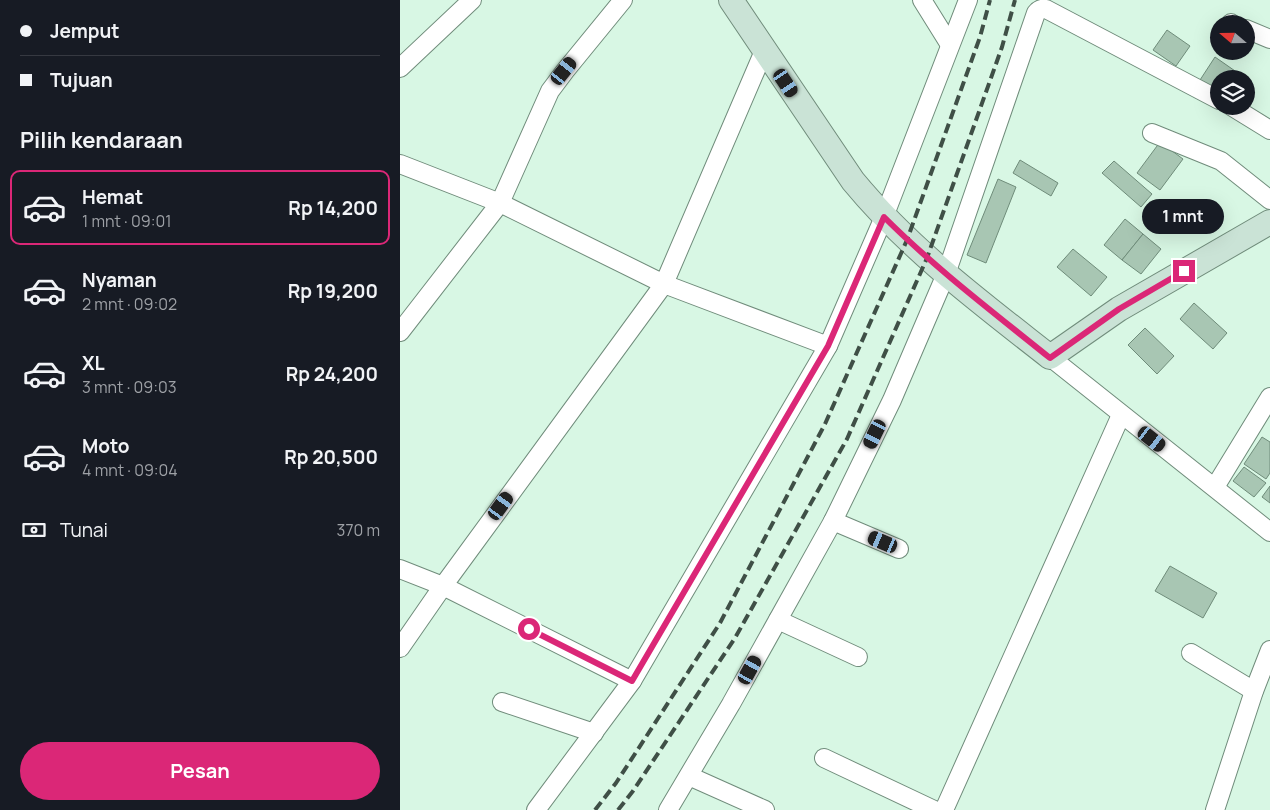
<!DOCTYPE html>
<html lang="id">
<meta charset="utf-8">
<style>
body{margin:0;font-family:Manrope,sans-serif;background:#20242c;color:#f1f3f6;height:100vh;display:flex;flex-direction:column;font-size:19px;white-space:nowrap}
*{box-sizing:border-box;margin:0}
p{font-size:16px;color:#9ea1a6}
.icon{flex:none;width:28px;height:28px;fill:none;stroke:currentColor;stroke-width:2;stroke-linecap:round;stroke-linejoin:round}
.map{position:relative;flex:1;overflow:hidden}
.details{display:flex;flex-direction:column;background:#171b24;width:400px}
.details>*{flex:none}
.hud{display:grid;align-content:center;height:110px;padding:0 20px;background:#171b24}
.needle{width:32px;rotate:290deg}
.buttons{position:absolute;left:810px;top:15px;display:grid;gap:10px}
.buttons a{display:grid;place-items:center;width:45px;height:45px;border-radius:50%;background:#171b24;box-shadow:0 5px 20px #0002;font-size:25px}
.end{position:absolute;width:22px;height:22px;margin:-11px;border:6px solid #db2777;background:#fff;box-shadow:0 0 0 2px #fff}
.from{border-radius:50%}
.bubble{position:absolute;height:35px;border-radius:18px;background:#171b24;box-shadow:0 5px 20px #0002;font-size:16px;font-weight:700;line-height:35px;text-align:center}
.car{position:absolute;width:15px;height:30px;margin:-15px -8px;border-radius:6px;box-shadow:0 0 4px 1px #0007;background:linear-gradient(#222 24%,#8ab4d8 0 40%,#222 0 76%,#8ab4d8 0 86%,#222 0)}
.hud b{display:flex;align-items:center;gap:18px;height:48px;font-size:19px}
.hud b+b{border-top:1px solid #363941}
.hud i{width:12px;height:12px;background:#f1f3f6}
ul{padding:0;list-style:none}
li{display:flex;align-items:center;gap:15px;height:75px;margin:0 10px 8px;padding:0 10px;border:2px solid transparent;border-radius:10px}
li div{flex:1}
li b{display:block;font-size:19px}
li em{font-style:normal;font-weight:700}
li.current{border-color:#db2777}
li>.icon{width:45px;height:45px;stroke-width:1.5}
h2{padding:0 20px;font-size:22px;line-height:60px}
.pay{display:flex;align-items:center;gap:12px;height:55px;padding:0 20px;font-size:19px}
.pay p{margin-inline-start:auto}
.primary-button{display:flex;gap:10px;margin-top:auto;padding:10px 20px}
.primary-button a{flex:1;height:58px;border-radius:30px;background:#db2777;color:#fff;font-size:20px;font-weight:700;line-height:58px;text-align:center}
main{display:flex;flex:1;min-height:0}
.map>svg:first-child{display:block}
.building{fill:#a8c6b3;stroke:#6f8c7a}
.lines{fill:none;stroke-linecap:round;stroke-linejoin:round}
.street-casing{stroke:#708c7b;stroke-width:20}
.secondary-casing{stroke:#708c7b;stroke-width:26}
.street{stroke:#fff;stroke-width:18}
.secondary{stroke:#cae3d6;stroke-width:24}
.rail{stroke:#3f4f46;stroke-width:4;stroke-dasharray:10 5;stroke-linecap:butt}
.route{stroke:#db2777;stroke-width:6}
</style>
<main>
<section class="details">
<div class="hud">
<b><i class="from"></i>Jemput</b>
<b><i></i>Tujuan</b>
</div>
<h2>Pilih kendaraan</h2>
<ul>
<li class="current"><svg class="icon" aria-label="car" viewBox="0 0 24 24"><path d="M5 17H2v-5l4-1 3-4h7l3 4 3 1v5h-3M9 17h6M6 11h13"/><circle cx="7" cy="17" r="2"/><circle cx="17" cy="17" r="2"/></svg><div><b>Hemat</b><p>1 mnt · 09:01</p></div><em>Rp 14,200</em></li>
<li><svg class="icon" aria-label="car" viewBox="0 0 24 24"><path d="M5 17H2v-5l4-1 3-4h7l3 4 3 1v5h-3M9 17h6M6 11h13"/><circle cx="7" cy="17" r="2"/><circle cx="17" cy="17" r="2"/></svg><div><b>Nyaman</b><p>2 mnt · 09:02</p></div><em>Rp 19,200</em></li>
<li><svg class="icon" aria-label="car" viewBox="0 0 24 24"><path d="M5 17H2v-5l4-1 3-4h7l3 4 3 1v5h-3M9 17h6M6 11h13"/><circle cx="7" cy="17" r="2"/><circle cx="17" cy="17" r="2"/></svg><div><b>XL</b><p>3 mnt · 09:03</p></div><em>Rp 24,200</em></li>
<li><svg class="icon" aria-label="car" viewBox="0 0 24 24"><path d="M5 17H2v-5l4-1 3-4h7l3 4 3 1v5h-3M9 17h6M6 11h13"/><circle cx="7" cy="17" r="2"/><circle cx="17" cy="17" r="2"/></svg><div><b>Moto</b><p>4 mnt · 09:04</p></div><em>Rp 20,500</em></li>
</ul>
<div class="pay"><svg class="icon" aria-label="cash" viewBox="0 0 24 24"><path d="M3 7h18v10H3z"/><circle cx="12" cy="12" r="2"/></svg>Tunai<p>370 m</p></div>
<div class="primary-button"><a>Pesan</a></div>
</section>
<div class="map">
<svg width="870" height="810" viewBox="0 0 870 810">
<rect width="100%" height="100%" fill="#d8f7e4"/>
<g class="building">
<path d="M767,30L790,46L776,66L753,50Z"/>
<path d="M815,57L838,73L834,79H819V93L800,80Z"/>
<path d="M760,142L783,159L760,190L737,173Z"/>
<path d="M620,160L658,183L651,196L613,173Z"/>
<path d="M714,161L752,194L741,207L702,173Z"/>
<path d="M598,179L616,187L586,263L567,255Z"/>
<path d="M725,219L743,234L722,260L704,245Z"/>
<path d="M743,234L761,249L741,274L722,260Z"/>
<path d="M673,249L707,277L691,296L657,267Z"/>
<path d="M794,303L827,333L813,349L780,319Z"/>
<path d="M745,328L774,356L757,374L728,345Z"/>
<path d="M862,437L870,442V473L866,479L844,464Z"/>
<path d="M844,467L866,483L854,497L833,481Z"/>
<path d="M870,486V503L862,497Z"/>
<path d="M770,566L817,593L803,618L755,591Z"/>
</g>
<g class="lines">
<g class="street-casing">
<g id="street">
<path d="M522,0L550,45"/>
<path d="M831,23L832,24"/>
<path d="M846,29L870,39"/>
<path d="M0,68L72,0"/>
<path d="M831,106L870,130"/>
<path d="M752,133L821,161L870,200"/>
<path d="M0,164L100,203L264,284L364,51"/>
<path d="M0,332L100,203L150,91L165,71L223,0"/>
<path d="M650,357L870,532"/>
<path d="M815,487L870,397"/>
<path d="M433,521L499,549"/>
<path d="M0,569L43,586L264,284L428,346L484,217L568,0"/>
<path d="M378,620L458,657"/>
<path d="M0,648L43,586L232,681L428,346"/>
<path d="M791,653L854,691"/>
<path d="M102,702L194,733"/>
<path d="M424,758L534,810"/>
<path d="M289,776L365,810"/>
<path d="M136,810L232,681"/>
<path d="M268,810L331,704L433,521L492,400L546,274L636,13C639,9 641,8 646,9L819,100"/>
<path d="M544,810L721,415"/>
<path d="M815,810L854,691L870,650"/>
</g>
</g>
<g class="secondary-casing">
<path id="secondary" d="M331,0L453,181C510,250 580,302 650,357L719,309L870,222"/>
</g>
<use href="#street" class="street"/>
<use href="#secondary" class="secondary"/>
<g class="rail">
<path d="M195,810L216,783L320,623L425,424L507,240L580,37L590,0"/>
<path d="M218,810L233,791L335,638L447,439L527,258L602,47L615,0"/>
</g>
</g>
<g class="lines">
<path class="route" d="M129,629L232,681L428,346L484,217C535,268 593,312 650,358L719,309L784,271"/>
</g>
</svg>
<div class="buttons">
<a><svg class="needle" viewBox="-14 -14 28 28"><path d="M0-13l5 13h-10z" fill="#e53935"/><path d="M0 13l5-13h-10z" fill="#9ea1a6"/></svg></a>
<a><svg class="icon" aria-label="layers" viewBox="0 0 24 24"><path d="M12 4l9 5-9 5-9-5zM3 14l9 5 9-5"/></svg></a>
</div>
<i class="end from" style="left:129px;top:629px"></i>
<i class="end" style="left:784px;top:271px"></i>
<div class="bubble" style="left:742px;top:199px;width:82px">1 mnt</div>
<i class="car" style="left:164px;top:71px;rotate:39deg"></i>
<i class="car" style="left:386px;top:83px;rotate:146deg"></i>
<i class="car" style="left:475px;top:434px;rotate:206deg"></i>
<i class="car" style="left:752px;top:439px;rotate:128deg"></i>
<i class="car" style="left:101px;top:506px;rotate:36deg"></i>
<i class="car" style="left:483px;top:542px;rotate:293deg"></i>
<i class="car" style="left:350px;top:670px;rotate:29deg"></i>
</div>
</main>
